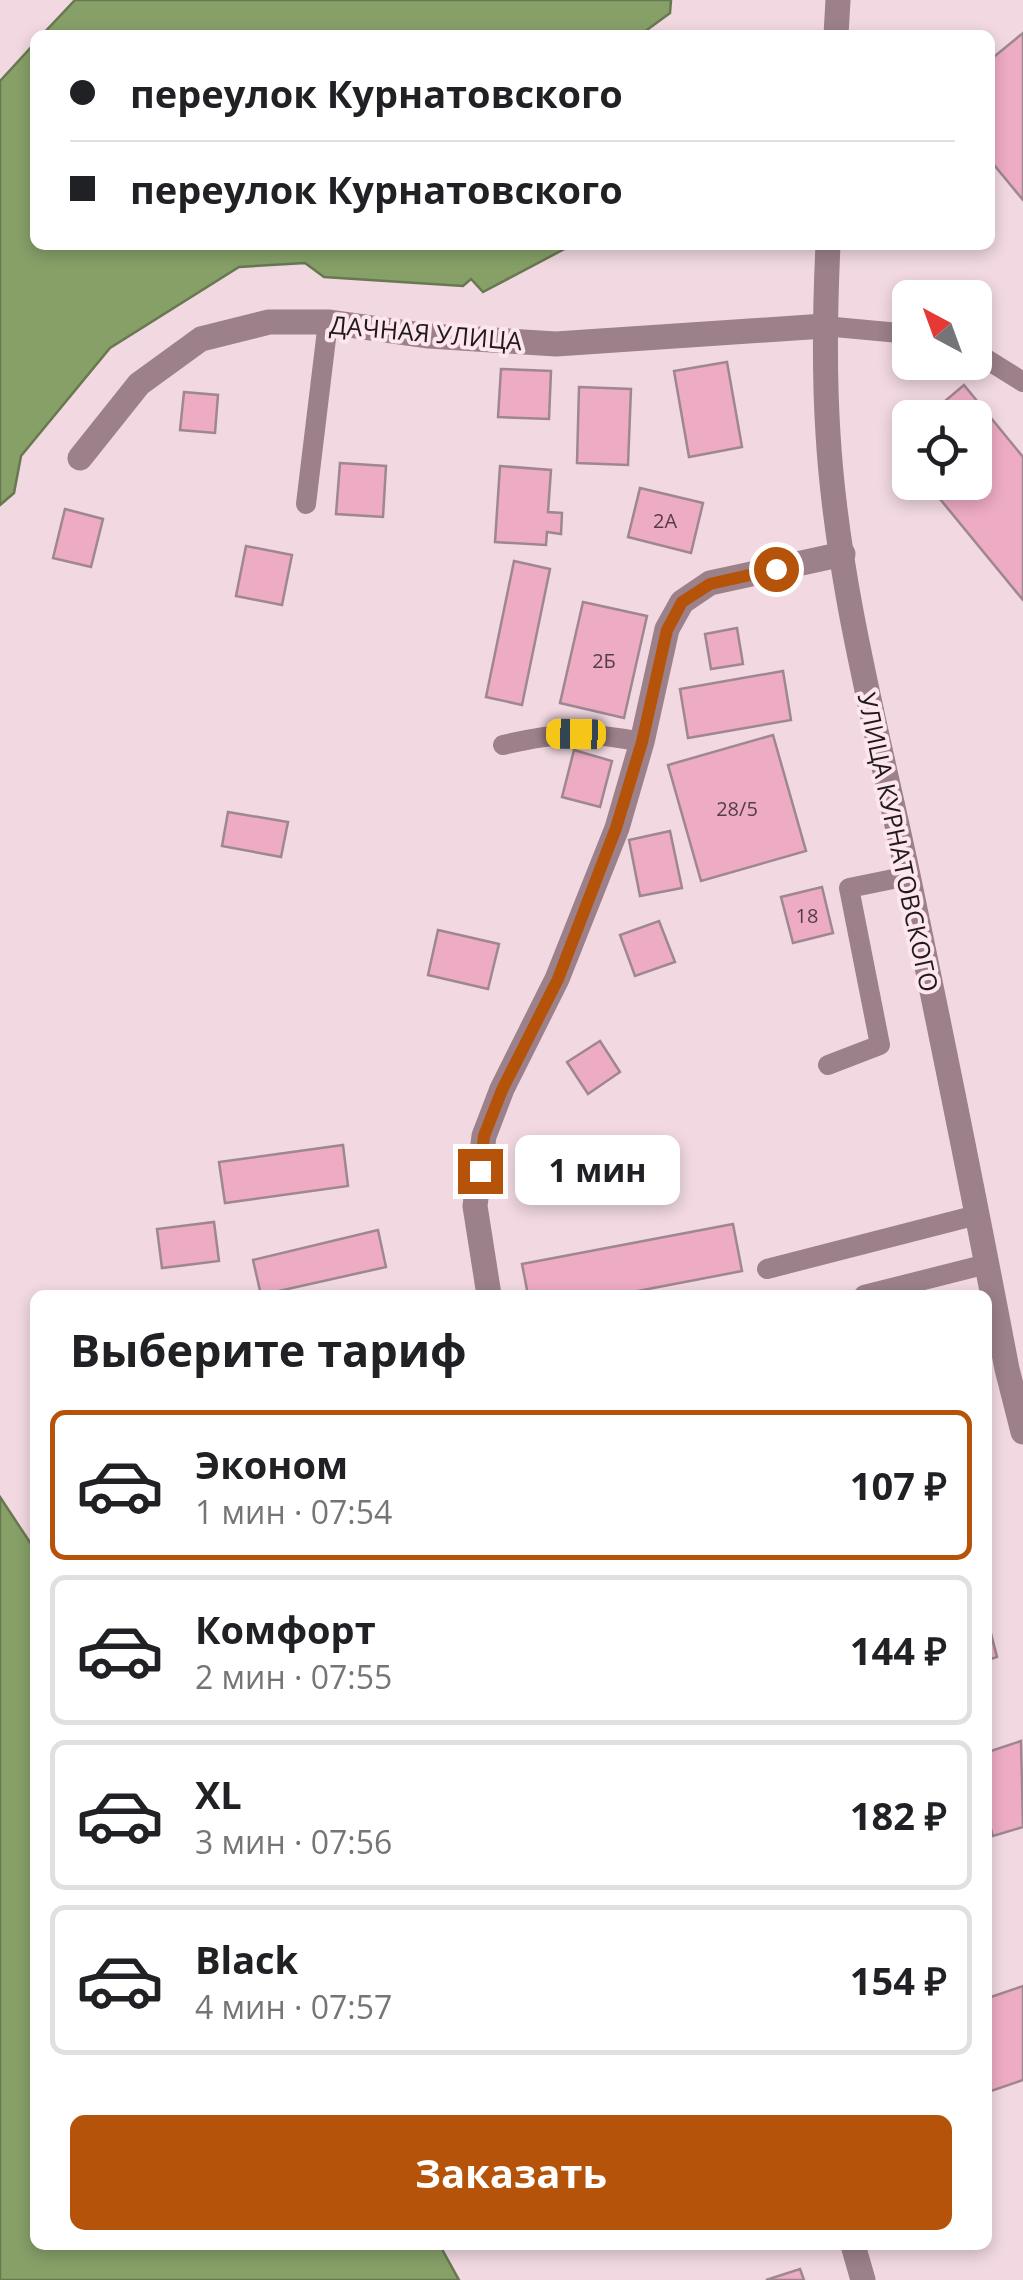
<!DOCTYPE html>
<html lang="ru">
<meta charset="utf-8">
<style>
body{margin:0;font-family:"Open Sans",sans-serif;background:#f2f2f2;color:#202124;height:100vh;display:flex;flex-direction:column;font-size:38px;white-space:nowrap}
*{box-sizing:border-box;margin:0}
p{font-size:32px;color:#757577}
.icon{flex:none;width:55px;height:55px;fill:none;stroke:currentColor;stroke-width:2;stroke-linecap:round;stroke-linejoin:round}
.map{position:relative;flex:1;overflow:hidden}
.panel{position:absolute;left:30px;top:1290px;width:962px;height:960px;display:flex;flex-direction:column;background:#fff;border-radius:15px;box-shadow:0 5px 15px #0003}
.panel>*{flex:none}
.banner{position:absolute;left:30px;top:30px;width:965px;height:220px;border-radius:15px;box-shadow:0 5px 15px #0003;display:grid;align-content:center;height:220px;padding:0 40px;background:#fff}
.needle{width:65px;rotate:319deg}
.buttons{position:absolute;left:892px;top:280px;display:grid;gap:20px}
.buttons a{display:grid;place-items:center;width:100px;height:100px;border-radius:15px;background:#fff;box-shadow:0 5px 15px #0003;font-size:50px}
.end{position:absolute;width:45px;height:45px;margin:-22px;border:12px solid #b45309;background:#fff;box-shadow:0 0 0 5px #fff}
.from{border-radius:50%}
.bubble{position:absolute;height:70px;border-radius:15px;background:#fff;box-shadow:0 5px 15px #0003;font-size:32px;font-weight:700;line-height:70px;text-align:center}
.car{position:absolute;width:30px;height:60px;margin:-30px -15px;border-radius:12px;box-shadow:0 0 8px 2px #0007;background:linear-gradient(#f5c518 24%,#345 0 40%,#f5c518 0 76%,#345 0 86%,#f5c518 0)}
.banner b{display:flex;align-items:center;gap:35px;height:95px;font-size:38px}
.banner b+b{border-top:2px solid #e0e0e0}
.banner i{width:25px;height:25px;background:#202124}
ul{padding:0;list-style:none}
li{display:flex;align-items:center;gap:30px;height:150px;margin:0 20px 15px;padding:0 20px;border:5px solid #e0e0e0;border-radius:15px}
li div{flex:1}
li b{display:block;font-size:38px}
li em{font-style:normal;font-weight:700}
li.on{border-color:#b45309}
li>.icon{width:90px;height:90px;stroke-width:1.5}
h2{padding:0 40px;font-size:45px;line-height:120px}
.button{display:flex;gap:20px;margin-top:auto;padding:20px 40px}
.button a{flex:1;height:115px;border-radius:15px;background:#b45309;color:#fff;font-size:40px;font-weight:700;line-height:115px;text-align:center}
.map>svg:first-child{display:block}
.water{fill:#86a068;stroke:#687851;stroke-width:2.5}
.building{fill:#edabc4;stroke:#9e878f;stroke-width:2.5}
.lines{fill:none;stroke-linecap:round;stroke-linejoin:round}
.service{stroke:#9c808a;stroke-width:20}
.minor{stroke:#9c808a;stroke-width:25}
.route{stroke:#b45309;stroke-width:12}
.labels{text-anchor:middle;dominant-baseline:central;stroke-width:8;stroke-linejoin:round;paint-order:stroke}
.number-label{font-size:20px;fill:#543e46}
.street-label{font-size:25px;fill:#21191c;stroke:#fee6ee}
</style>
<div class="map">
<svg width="1023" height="2280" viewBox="0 0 1023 2280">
<rect width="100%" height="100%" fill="#f1d8e1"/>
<g class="water">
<path d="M75,0H671L670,13L640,35H42Z"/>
<path d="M35,43V245H572L483,292L471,279L463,286L324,277L305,263L239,267L110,348L21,456L14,493L0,505V81Z"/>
<path d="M0,1497L35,1550V2245H443V2251L459,2280H0Z"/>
</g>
<g class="building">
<path d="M1023,33V200L990,160V60Z"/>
<path d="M727,362L742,447L689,457L674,371Z"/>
<path d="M501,369L551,371L549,419L498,417Z"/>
<path d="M964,385L1023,457V600L926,482H975V418H925Z"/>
<path d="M579,387L631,389L628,465L577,463Z"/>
<path d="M184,392L218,395L215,433L180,430Z"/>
<path d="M910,430V463L894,443Z"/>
<path d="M340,463L386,466L383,517L336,514Z"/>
<path d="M500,466L551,470L548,512L562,513L561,534L547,532L546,545L495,542Z"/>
<path d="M640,488L703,503L691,553L628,537Z"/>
<path d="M65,509L103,519L91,567L53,558Z"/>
<path d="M246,546L292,555L282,605L236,596Z"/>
<path d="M514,561L550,569L522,705L486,697Z"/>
<path d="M583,602L647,616L624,718L560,703Z"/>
<path d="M737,628L743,664L711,669L705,634Z"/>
<path d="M783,671L791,720L688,738L680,689Z"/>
<path d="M773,735L806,851L701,881L668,765Z"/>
<path d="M574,750L612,761L600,807L562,797Z"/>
<path d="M228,812L288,822L281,857L222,846Z"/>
<path d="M670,831L682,888L640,896L629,840Z"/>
<path d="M822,887L833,933L793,943L781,897Z"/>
<path d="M659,921L675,962L635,976L620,935Z"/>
<path d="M438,930L499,944L488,989L428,975Z"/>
<path d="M600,1041L620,1072L588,1094L567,1062Z"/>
<path d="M343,1145L348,1186L225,1203L219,1162Z"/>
<path d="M563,1162L565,1195L523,1197L522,1164Z"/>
<path d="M214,1222L219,1261L162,1268L157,1229Z"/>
<path d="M733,1224L742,1271L617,1295H528L522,1264Z"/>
<path d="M378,1230L386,1267L261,1295L253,1260Z"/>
<path d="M988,1622L997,1657L988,1660Z"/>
<path d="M1021,1741L1023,1827L993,1836L988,1819V1752Z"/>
<path d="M1023,1986V2080L988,2092V1998Z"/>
<path d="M800,2269L804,2280H766Z"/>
</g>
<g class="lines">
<g class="service">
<path d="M824,326L910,334"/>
<path d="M975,352L1023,382"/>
<path d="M306,504L328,322"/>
<path d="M503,745C558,732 586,731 642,742"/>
<path d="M828,1065L880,1045L849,888L908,876"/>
<path d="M767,1269L977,1215"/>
<path d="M864,1295L987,1264"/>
</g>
<g class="minor">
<path d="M836,35L838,0"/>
<path d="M828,245C825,308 824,371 828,434C837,585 878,733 909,880C943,1043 976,1206 1007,1369L1023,1432"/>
<path d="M80,458L139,384L201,339L269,322H328L429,336L556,344L824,326"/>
<path d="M489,1295L475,1206L484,1136L502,1089L557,979L617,828L642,742L667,629L682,602L710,583L843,554"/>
<path d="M853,2245L863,2280"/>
</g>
</g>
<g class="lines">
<path class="route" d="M480,1171L484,1136L502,1090L558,979L616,828L642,742L667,630L682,602L710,584L776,569"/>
</g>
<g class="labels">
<g class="number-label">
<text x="665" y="520">2А</text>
<text x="604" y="660">2Б</text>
<text x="737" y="808">28/5</text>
<text x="807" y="915">18</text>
</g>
<g class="street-label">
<text transform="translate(426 332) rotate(5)">ДАЧНАЯ УЛИЦА</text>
<text transform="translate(899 842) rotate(78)">УЛИЦА КУРНАТОВСКОГО</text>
</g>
</g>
</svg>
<div class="buttons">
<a><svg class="needle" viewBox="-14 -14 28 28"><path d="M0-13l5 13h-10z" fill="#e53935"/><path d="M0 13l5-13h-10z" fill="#757577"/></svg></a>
<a><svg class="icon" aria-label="locate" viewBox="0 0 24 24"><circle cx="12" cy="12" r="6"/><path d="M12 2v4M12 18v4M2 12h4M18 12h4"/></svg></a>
</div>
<i class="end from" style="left:776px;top:569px"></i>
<i class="end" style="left:480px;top:1171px"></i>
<div class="bubble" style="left:515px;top:1135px;width:165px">1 мин</div>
<i class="car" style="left:576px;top:734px;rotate:271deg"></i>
<div class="banner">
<b><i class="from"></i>переулок Курнатовского</b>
<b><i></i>переулок Курнатовского</b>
</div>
<section class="panel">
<h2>Выберите тариф</h2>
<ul>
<li class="on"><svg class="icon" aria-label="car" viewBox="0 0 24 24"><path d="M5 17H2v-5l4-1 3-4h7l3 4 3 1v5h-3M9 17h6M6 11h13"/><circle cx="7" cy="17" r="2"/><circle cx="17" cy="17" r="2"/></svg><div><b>Эконом</b><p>1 мин · 07:54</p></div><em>107 ₽</em></li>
<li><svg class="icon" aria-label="car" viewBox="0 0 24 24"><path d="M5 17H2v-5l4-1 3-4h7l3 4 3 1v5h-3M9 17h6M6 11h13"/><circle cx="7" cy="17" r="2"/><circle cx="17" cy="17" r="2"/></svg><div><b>Комфорт</b><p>2 мин · 07:55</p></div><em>144 ₽</em></li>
<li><svg class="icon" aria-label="car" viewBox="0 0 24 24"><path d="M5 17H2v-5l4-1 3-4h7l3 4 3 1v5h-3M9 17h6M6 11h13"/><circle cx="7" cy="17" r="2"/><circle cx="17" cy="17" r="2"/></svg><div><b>XL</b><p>3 мин · 07:56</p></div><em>182 ₽</em></li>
<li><svg class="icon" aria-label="car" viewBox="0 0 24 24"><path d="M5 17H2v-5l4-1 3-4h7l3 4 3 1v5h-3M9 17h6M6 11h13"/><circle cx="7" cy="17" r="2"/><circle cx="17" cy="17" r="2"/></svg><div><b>Black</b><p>4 мин · 07:57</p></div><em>154 ₽</em></li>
</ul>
<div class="button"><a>Заказать</a></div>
</section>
</div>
